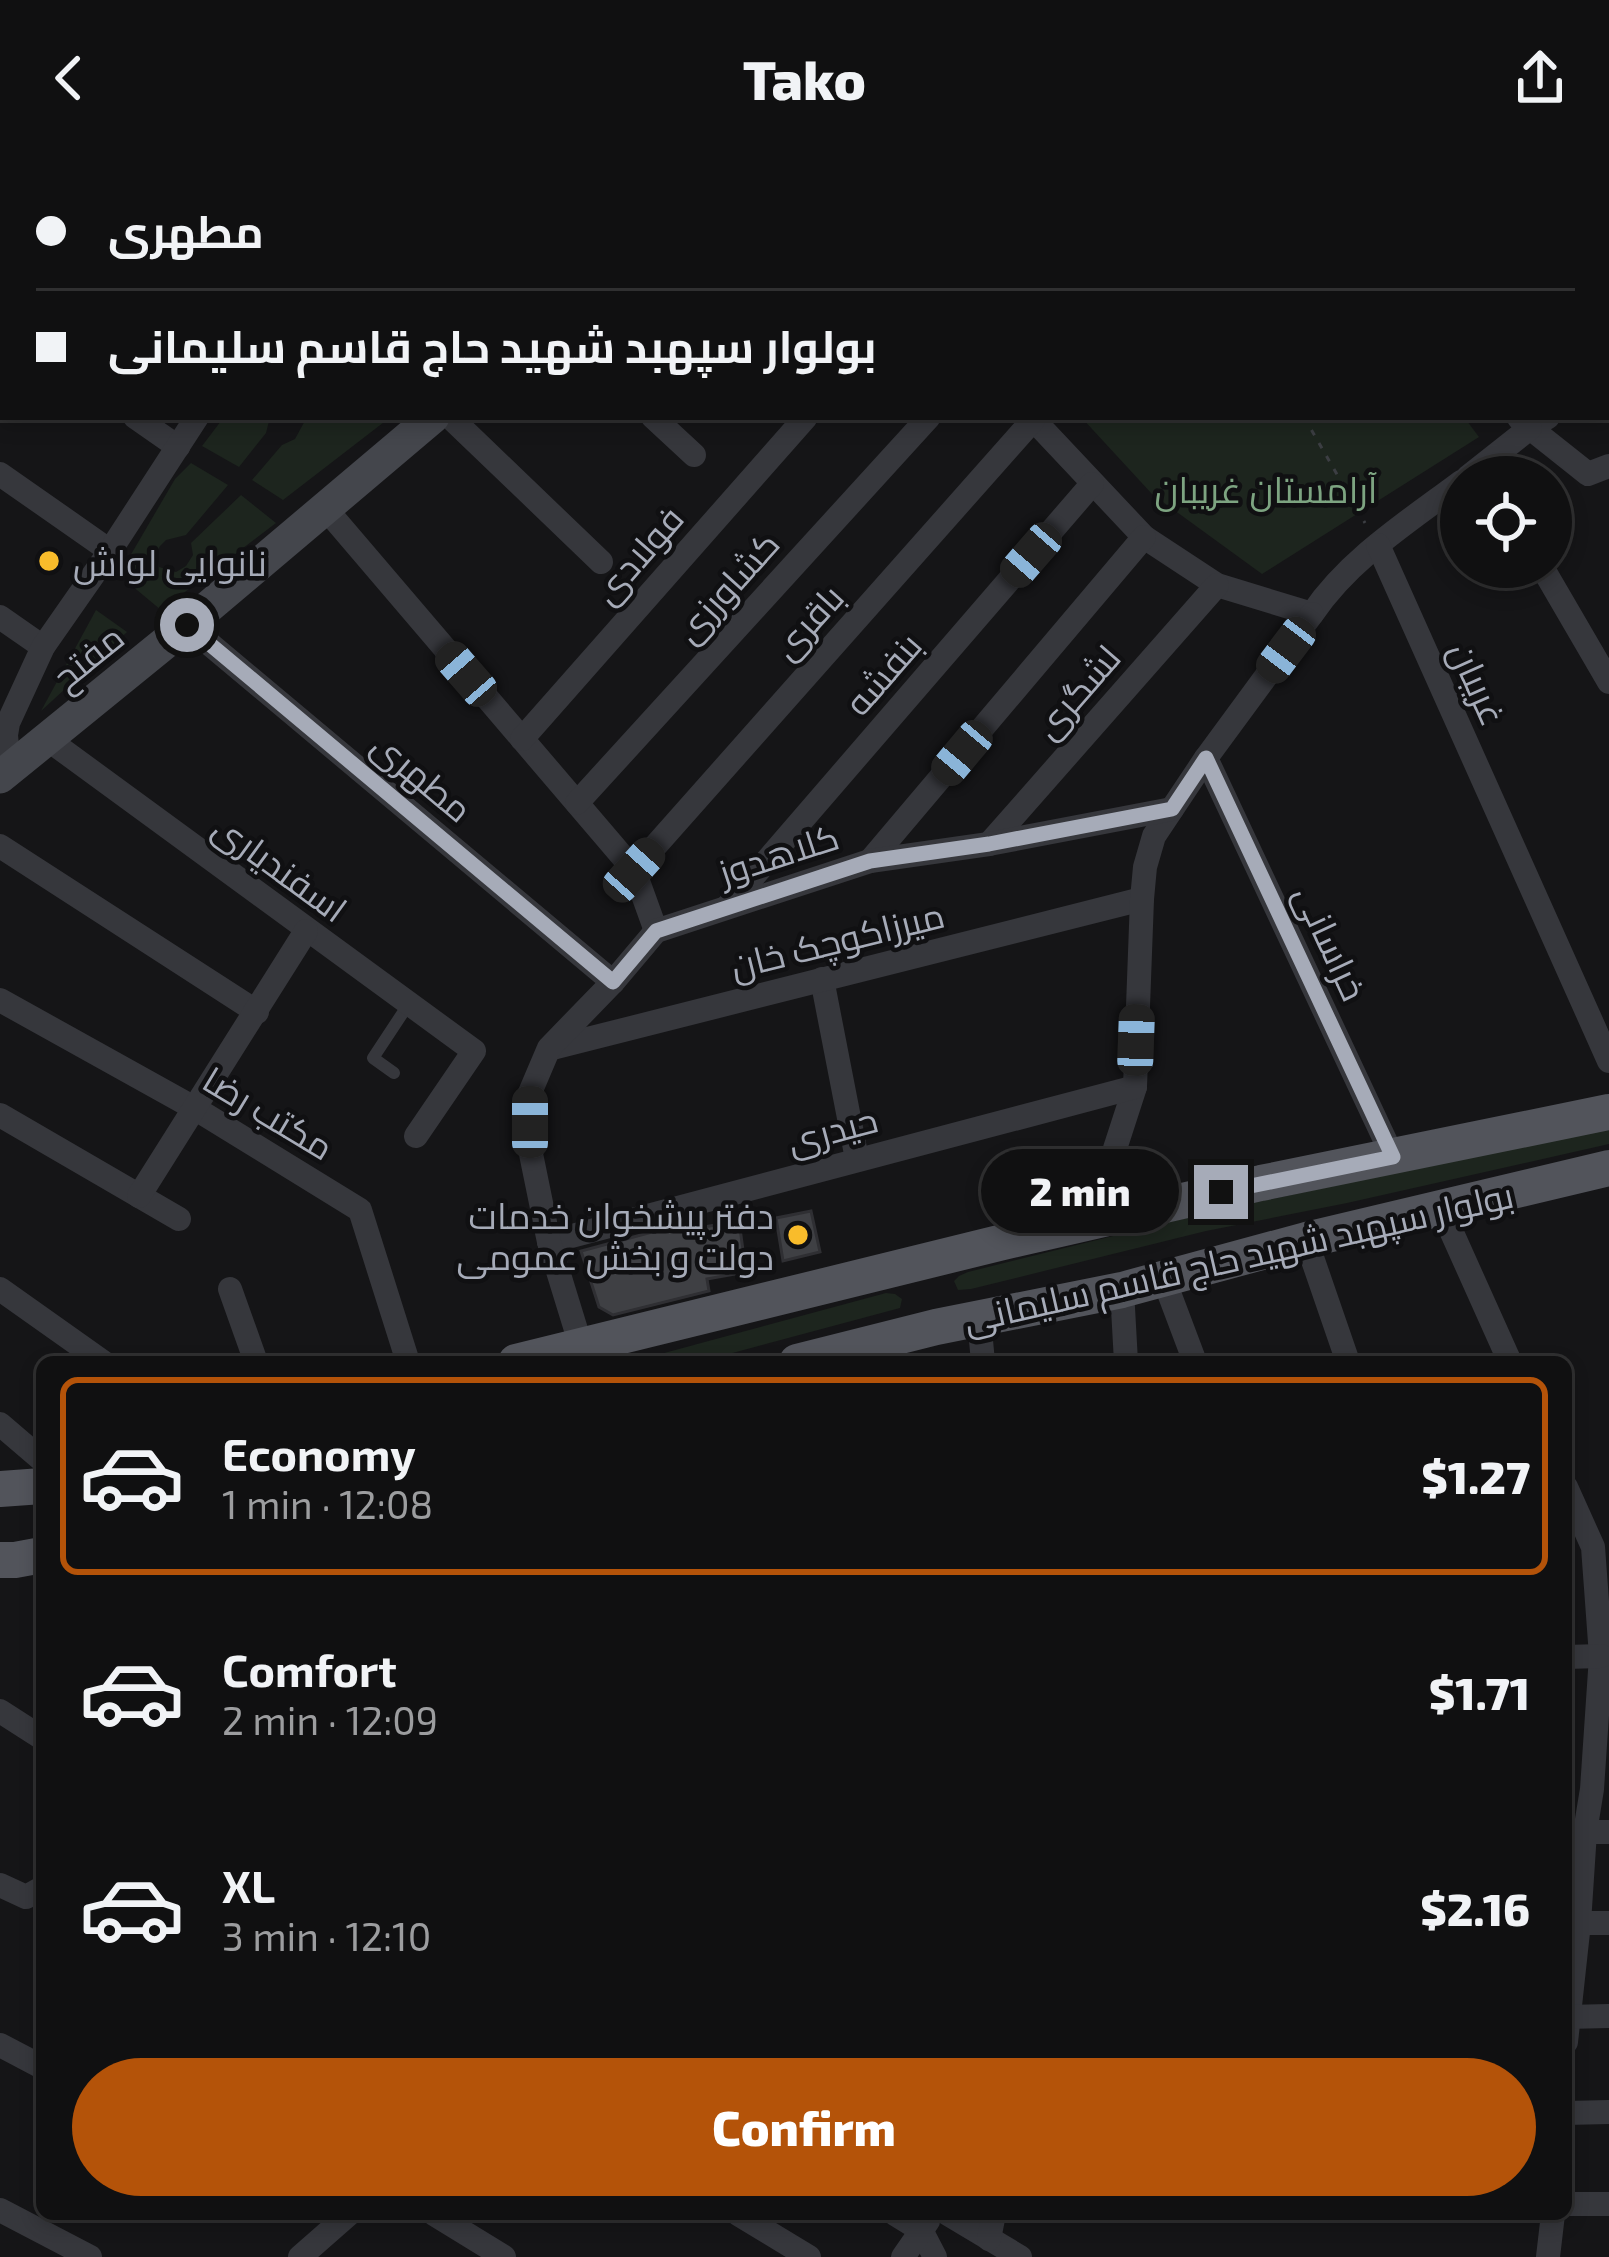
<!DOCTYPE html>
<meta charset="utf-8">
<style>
body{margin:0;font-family:"Exo 2",Cairo,sans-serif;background:#19191a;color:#f1f3f6;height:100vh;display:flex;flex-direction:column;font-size:45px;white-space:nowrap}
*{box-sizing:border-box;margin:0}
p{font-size:39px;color:#9c9d9f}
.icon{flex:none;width:66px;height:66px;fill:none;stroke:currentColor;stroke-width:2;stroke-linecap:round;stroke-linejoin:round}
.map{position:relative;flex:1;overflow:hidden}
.side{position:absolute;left:36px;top:1200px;width:1536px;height:864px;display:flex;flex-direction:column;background:#101011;border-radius:18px;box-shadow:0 6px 18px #0003,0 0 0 3px #303031}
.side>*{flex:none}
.banner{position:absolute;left:0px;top:0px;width:1611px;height:264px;box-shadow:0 6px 18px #0003,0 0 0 3px #303031;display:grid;align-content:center;height:264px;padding:0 36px;background:#101011}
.controls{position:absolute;left:1440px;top:300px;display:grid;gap:24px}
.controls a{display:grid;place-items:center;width:132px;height:132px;border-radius:50%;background:#101011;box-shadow:0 6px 18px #0003,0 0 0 3px #303031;font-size:60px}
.end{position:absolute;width:54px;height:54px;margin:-27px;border:15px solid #a6abb8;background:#111;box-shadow:0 0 0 6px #111}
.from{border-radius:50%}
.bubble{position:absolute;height:84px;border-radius:42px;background:#101011;box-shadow:0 6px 18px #0003,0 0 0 3px #303031;font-size:39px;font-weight:800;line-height:84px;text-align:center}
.car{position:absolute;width:36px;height:72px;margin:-36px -18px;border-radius:15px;box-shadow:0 0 9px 3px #0007;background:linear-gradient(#222 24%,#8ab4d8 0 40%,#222 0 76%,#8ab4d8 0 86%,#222 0)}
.banner b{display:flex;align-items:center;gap:42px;height:114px;font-size:45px}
.banner b+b{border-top:3px solid #303031}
.banner i{width:30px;height:30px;background:#f1f3f6}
ul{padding:21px 0 0;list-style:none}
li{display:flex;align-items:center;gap:36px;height:198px;margin:0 24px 18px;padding:0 12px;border:6px solid transparent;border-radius:18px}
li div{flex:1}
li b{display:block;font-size:45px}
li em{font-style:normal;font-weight:800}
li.selected{border-color:#b45309}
li>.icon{width:108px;height:108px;stroke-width:1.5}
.action{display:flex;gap:24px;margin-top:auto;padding:24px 36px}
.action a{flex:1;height:138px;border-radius:72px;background:#b45309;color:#fff;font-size:48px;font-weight:800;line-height:138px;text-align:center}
header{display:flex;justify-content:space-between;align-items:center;height:156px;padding:0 36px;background:#101011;font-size:54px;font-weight:800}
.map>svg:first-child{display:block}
.green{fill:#1d251e}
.building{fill:#3f4044;stroke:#2f2f33;stroke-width:3}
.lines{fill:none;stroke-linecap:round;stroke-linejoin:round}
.path{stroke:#3c3e43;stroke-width:3;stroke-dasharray:6 9;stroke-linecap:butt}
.lane{stroke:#36373c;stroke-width:12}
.street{stroke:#36373c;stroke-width:24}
.secondary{stroke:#44464c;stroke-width:33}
.primary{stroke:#52545b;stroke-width:36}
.route{stroke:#a6abb8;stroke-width:15}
.poi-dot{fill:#f9bc2b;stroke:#101012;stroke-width:4.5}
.labels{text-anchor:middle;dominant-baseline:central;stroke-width:9;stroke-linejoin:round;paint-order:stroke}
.park-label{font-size:36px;fill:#7da481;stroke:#101012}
.street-label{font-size:36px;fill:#a6abb8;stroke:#101012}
.poi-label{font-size:36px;fill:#a6abb8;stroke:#101012;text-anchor:start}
</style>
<header><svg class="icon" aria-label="back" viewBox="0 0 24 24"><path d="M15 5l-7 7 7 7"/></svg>Tako<svg class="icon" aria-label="share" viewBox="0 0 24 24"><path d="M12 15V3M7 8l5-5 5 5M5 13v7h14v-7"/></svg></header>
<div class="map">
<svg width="1609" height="2101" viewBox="0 0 1609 2101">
<rect width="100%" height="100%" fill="#151517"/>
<g class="green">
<path d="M224,261H270L266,277L239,311L202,290Z"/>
<path d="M307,261L388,263L283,344L252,324L282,289L295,283Z"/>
<path d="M1081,261H1464L1479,281L1262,418L1152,338Z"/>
<path d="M191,307L228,329L186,379L166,384L160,390L157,396L159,411L176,416L186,410L193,399L191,387L241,339L276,367L161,454L119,419L175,323Z"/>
<path d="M96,454L127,476L41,555Z"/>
<path d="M1609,971V988L1347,1047L1206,1075L971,1133L958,1134L954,1125L959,1120L968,1116L1202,1058Z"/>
<path d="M886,1137L895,1138L902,1143L900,1152L699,1206H631Z"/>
</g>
<g class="building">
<path d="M811,1055L820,1096L783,1105L776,1062Z"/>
<path d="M697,1064L698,1072L739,1065L746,1116L707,1123L709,1135L613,1159L599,1151L581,1095Z"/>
</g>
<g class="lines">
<g class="path">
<path d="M1152,0L1154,3"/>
<path d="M1304,261L1365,367"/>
</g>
<path class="lane" d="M394,917L373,902L408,849"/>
<g class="street">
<path d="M65,0L69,3"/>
<path d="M257,0L264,3"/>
<path d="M546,0L550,3"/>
<path d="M778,0L781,3"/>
<path d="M1294,0L1296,3"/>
<path d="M1604,0L1606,3"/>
<path d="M348,3L350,0"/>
<path d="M1436,3L1440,0"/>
<path d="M1608,108L1609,109"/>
<path d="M0,168L3,170"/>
<path d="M1608,224L1609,223"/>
<path d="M135,261L178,291"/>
<path d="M450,261L601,406"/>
<path d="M653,261L694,299"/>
<path d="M1031,261L1144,381L1217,429L1312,458C1349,403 1409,365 1461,326"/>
<path d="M1548,261L1530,272L1588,318L1609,310"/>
<path d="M0,318L110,395"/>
<path d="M1468,321L1530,272L1519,262"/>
<path d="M325,352L634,714L656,775"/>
<path d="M1378,389L1609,905"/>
<path d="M1542,411L1609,526"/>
<path d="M0,461L43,491"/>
<path d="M187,469L613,826"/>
<path d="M46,582L474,895L416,980"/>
<path d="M522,583L806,261"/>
<path d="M1206,602L1393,1001"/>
<path d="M9,612L6,579L8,567L43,491L110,395L197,261"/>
<path d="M577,647L929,261"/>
<path d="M989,688L1217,429"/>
<path d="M0,690L257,856"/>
<path d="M870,705L1144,381"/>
<path d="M634,714L1033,264"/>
<path d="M727,751L1092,328"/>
<path d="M822,823L857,1003"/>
<path d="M0,844L196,953L360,1054L408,1206"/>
<path d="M552,892L1142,743"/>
<path d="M0,959L179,1063"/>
<path d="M139,1040L306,775"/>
<path d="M1440,1050L1510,1206"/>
<path d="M1103,1064L1110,1008L1135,931L1142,743L1145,711L1154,680L1206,602L1312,458"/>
<path d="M1306,1084L1348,1206"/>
<path d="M549,1086L1135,931"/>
<path d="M1163,1121L1195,1206"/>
<path d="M0,1133L103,1206"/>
<path d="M230,1133L256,1206"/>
<path d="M1122,1134L1126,1206"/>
<path d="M979,1163L983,1206"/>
<path d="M581,1190L549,1086L530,993L529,939L549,892L613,826L656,775L870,705L989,688L1172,653"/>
<path d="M0,1268L42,1304"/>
<path d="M1566,1331L1593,1391L1601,1500L1592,1633L1585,1676L1579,1767L1566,1886"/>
<path d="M1566,1501L1601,1500"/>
<path d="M0,1555L42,1582"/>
<path d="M1566,1676H1609"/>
<path d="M0,1729L26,1741L42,1732"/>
<path d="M1566,1767H1609"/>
<path d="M1566,1861L1609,1860"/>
<path d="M0,1889L42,1911"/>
<path d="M1566,1957L1609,1956"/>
<path d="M1566,2048H1609"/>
<path d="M0,2054L90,2101"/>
<path d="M434,2058L504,2101"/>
<path d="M738,2058L809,2101"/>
<path d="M895,2058L921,2074L935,2101"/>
<path d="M948,2058L1020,2101"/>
<path d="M989,2083L994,2058"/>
<path d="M300,2101L349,2058"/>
<path d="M903,2101L928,2065"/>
<path d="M1548,2101L1553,2058"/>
</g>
<g class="secondary">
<path d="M731,3L735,0"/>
<path d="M0,621L187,469L433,261"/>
</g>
<g class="primary">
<path d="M516,1206L1003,1086L1261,1027L1609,956"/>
<path d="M797,1206L936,1171L1122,1134L1306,1084L1609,1012"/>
<path d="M0,1333L42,1330"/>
<path d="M0,1404H15L42,1399"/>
</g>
</g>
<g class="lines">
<path class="route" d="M187,469L613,826L656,775L870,705L989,688L1172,653L1206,602L1393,1001L1221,1036"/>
</g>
<g class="poi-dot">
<circle cx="49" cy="405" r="12"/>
<circle cx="798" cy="1079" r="12"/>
</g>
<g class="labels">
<g class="park-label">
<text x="1266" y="332">آرامستان غریبان</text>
</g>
<g class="street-label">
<text transform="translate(637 398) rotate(-49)">فولادی</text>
<text transform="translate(726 430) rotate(-48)">کشاورزی</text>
<text transform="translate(807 465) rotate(-48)">باقری</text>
<text transform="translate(87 500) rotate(-39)">مفتح</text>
<text transform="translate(882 517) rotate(-49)">بنفشه</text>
<text transform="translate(1479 527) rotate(66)">غریبان</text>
<text transform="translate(1076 535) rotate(-49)">لشگری</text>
<text transform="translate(423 620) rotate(40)">مطهری</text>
<text transform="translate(778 697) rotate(-18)">کلاهدوز</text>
<text transform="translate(281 711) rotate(36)">اسفندیاری</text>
<text transform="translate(837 783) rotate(-14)">میرزاکوچک خان</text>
<text transform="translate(1332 786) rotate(65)">خراسانی</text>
<text transform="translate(269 956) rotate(31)">مکتب رضا</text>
<text transform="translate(832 973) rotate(-15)">حیدری</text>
<text transform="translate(1238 1100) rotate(-13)">بولوار سپهبد شهید حاج قاسم سلیمانی</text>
</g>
<g class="poi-label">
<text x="73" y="405">نانوایی لواش</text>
<text x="774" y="1058" text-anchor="end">دفتر پیشخوان خدمات<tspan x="774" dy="41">دولت و بخش عمومی</tspan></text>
</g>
</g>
</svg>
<div class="controls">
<a><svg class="icon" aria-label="locate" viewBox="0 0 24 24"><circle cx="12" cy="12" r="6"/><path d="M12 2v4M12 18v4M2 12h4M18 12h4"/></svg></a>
</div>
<i class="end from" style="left:187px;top:469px"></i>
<i class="end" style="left:1221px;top:1036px"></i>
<div class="bubble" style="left:981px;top:993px;width:198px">2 min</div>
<i class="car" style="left:1031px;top:399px;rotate:221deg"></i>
<i class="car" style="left:1286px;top:494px;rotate:217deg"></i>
<i class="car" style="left:466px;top:518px;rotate:319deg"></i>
<i class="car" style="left:962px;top:597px;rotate:220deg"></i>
<i class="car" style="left:634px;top:714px;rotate:42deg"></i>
<i class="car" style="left:1136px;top:884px;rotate:2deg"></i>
<i class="car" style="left:530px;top:966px;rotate:0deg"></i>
<div class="banner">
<b><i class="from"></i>مطهری</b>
<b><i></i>بولوار سپهبد شهید حاج قاسم سلیمانی</b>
</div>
<section class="side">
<ul>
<li class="selected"><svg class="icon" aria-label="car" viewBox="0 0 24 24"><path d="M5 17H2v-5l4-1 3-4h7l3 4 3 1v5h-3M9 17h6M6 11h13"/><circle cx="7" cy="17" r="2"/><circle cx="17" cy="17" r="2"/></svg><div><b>Economy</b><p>1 min · 12:08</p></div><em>$1.27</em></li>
<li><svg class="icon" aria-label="car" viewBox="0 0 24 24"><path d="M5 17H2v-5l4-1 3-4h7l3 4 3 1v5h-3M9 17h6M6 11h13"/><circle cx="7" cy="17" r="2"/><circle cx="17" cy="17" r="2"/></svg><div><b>Comfort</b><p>2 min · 12:09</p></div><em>$1.71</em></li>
<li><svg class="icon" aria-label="car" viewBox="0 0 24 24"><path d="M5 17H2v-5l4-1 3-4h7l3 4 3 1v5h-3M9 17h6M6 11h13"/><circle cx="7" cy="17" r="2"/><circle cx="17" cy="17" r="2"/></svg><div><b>XL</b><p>3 min · 12:10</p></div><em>$2.16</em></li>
</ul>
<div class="action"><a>Confirm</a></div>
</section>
</div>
